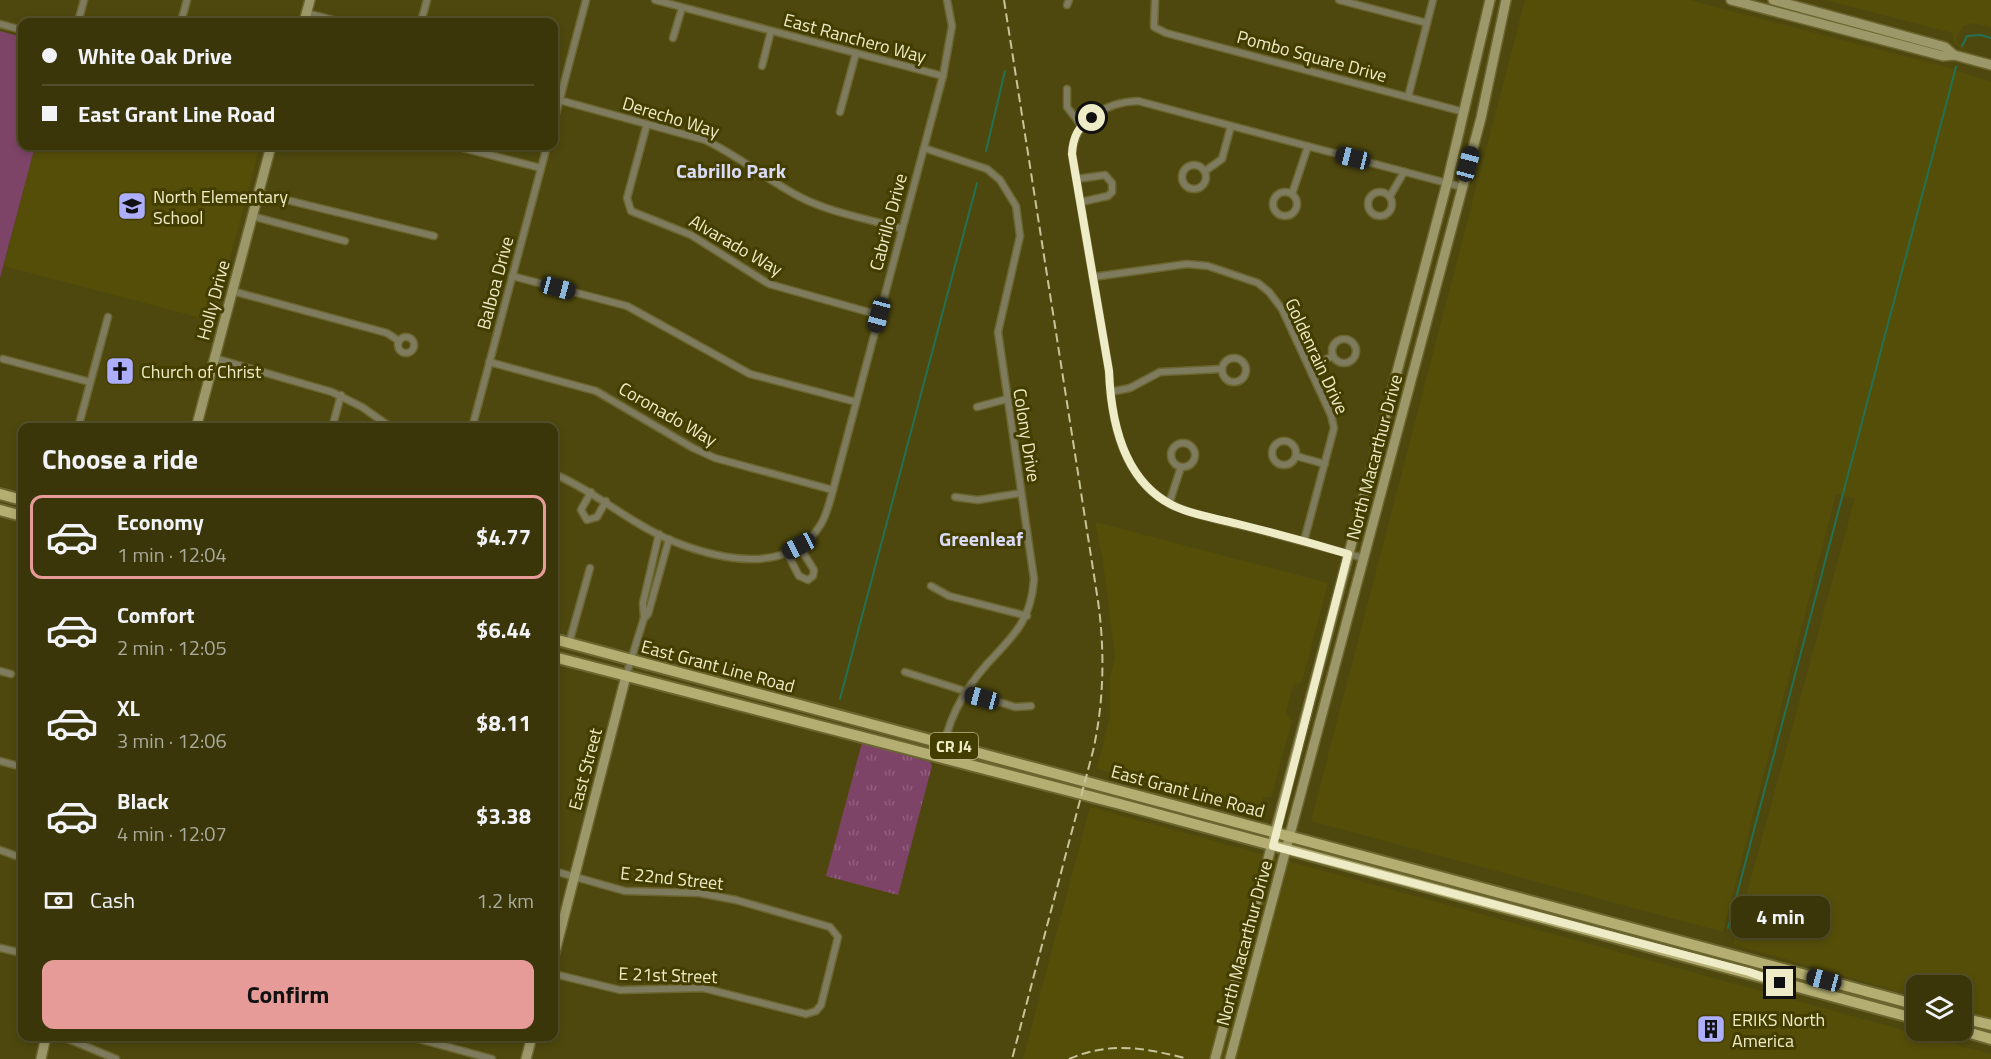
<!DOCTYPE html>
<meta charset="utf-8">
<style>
body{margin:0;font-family:"Titillium Web",sans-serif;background:#454118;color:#f1f3f6;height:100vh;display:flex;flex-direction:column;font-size:22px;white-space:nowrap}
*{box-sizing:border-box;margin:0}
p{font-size:20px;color:#abab9c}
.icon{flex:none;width:33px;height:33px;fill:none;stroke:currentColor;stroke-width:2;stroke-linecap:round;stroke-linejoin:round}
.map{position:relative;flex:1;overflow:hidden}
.side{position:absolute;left:18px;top:423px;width:540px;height:618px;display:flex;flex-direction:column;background:#3a360a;border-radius:12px;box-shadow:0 3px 9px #0003,0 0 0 2px #54502b}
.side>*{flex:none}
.top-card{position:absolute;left:18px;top:18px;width:540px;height:132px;border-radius:12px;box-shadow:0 3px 9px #0003,0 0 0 2px #54502b;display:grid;align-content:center;height:132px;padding:0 24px;background:#3a360a}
.buttons{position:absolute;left:1906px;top:975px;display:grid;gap:12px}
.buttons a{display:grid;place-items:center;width:66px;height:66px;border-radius:12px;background:#3a360a;box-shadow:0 3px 9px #0003,0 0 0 2px #54502b;font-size:30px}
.end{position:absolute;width:27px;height:27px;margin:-14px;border:8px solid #eeebc7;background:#111;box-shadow:0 0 0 3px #111}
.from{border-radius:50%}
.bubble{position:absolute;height:42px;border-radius:12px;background:#3a360a;box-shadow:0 3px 9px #0003,0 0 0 2px #54502b;font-size:20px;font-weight:700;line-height:42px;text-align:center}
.car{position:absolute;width:18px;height:36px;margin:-18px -9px;border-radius:8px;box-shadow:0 0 4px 2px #0007;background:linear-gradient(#222 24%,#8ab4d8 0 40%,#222 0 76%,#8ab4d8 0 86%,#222 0)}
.top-card b{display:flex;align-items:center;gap:21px;height:57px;font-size:22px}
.top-card b+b{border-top:2px solid #54502b}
.top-card i{width:15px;height:15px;background:#f1f3f6}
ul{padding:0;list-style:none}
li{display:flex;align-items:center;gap:18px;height:84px;margin:0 12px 9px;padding:0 12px;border:3px solid transparent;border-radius:12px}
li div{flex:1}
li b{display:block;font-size:22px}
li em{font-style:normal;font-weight:700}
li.active{border-color:#e69b98}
li>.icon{width:54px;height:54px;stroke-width:1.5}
h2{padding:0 24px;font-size:27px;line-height:72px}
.pay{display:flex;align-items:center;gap:15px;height:66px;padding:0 24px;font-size:22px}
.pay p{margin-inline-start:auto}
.button{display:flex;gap:12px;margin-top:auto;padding:12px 24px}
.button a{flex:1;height:69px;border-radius:12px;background:#e69b98;color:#111;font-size:24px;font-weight:700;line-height:69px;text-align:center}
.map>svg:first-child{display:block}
.built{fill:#554e09}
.grass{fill:url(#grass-tufts)}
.park{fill:#7e4468}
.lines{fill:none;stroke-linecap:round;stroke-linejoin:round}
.stream{stroke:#237152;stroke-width:2}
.street-casing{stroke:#6b652f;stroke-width:9}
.secondary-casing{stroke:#6b652f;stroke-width:12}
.primary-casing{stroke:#6b652f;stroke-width:14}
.street{stroke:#7e7b5e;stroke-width:6}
.secondary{stroke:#9d986a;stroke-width:9}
.primary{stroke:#b4ae72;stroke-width:10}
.rail{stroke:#c7c49a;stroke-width:2;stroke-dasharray:9 4.5;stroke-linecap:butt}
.route{stroke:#eeebc7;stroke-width:8}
.labels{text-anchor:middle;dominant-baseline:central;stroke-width:6;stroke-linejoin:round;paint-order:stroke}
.shield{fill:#433d00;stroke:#bbb78b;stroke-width:1.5}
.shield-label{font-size:16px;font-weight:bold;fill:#eeebc7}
.street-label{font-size:18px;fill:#eeebc7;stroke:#433d00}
.poi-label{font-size:18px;fill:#eeebc7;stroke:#433d00;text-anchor:start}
.neighbourhood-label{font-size:20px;font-weight:bold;fill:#d9dbf8;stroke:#433d00}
</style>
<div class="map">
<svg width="1991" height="1059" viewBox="0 0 1991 1059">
<defs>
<pattern id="grass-tufts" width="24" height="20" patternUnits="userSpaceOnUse" patternTransform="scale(1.5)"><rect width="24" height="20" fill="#7e4468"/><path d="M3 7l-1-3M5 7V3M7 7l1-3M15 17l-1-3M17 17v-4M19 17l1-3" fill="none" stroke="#915f7c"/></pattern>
</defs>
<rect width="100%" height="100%" fill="#4e480e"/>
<g class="built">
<path d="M1525,0H1689L1950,68L1991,82V1019L1962,1010V986H1917V997L1733,944L1855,498L1836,494L1723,932L1311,821Z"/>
<path d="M1826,0H1991V27L1972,23L1962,27L1956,39L1958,45L1964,47L1963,50L1954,43L1952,33Z"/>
<path d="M35,146H260L213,321L4,266Z"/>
<path d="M1095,522L1328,583L1302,682L1293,685L1286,712L1292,721L1271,797H1263L1259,814L1227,806L1228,802L1097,769L1110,717V678L1115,657L1103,562Z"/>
<path d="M1090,807L1991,1054V1059H1023Z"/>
</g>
<path class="grass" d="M862,743L930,762L932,766L898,895L826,876Z"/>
<path class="park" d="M0,31L22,37V146H35L0,278Z"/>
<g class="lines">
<g class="stream">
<path d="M1962,46L1967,36L1981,35L1991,38"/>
<path d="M986,151L1005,71"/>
<path d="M840,699L977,183"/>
<path d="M1728,928L1956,67"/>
</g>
<g class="street-casing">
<g id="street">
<path d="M655,0L943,76"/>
<path d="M1155,0L1154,27L1166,33L1464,112"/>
<path d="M1339,0L1427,23"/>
<path d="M1067,5L1069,0"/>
<path d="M306,13L341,22"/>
<path d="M78,22L84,0"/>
<path d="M181,22L187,0"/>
<path d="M421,22L427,0"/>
<path d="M0,24L22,30"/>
<path d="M673,38L682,8"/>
<path d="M762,66L771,31"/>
<path d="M1067,89V107L1081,125"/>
<path d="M1408,97L1433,0"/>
<path d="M559,100L705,140C739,156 767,180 800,197C831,213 869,219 902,229"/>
<path d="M840,112L856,53"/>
<path d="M554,121L586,0"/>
<path d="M647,124L627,198L631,211L691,235L769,284L879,315"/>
<path d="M455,146L541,168"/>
<path d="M924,148L987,169L1000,180L1016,206L1020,236L998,332L1034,579C1031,621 1014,635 987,664C963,691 946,723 942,758"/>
<circle cx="1194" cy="177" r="12"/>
<path d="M1205,171L1222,159L1231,126"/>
<path d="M1077,179L1105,175L1112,183V192L1108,196L1081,202"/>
<circle cx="1285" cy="204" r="12"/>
<circle cx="1380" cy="204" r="12"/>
<path d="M258,193L434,236"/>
<path d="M1292,194L1308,146"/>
<path d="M1390,196L1404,172"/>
<path d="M252,216L345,241"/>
<path d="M512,276L627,306L750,374L856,402"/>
<path d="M1093,277L1187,264L1208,266L1258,283L1269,292L1282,309L1331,415L1334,428L1304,541"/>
<path d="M232,291L387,333L399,341"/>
<circle cx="406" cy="345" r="8"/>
<circle cx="1344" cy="351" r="12"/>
<circle cx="1234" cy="370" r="12"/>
<path d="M214,358L332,392L362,407L392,428"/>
<path d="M3,359L90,382"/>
<path d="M489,362L596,391L693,448L715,458L833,490"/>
<path d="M1309,367L1333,356"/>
<path d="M1110,392L1130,388L1160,372L1222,369"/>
<path d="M977,407L1007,399"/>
<path d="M78,428L108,317"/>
<path d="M332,428L341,395"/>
<path d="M472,428L547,146"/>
<circle cx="1284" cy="453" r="12"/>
<circle cx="1183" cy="455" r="12"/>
<path d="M1296,456L1325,464"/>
<path d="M554,474C595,491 629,523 670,540C716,559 789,577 821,524C827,514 830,501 833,490L943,76L952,26L947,0"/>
<path d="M591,492L581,510L587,520L597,517L606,501"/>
<path d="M955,497L978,500L1021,493"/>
<path d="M1169,504L1181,467"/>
<path d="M787,553L799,576L808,580L813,576L814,570L799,546"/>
<path d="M1364,558C1325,548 1287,537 1248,527C1225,521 1199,517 1177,507C1124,485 1111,423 1109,371L1072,154C1074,120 1107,102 1138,101L1462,187"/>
<path d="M931,586L949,596L1027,616"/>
<path d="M644,618L643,603L659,534"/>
<path d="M569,643L590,568"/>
<path d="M0,671L11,674"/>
<path d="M905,672L1015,707L1031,706"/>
<path d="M626,676L644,618L648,614L669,539"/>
<path d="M0,761L22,767"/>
<path d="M0,850L22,858"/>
<path d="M554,871L625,891L699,893L736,900L830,927L838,937L821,1005L816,1011L806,1014L703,988L620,990L554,974"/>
<path d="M0,948L22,953"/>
<path d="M61,1036L116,1059"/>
<path d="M408,1036L492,1059"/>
</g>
</g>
<g class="secondary-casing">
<g id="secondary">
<path d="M1731,0L1943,56L1954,55L1991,65"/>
<path d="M1773,0L1945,47L1954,55"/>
<path d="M304,22L310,0"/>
<path d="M196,428L271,146"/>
<path d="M554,956L626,676"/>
<path d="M41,1059L46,1036"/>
<path d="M526,1059L532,1036"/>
<path d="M1215,1059L1447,183L1490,0"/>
<path d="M1230,1059L1481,118L1506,0"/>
</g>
</g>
<g class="primary-casing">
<g id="primary">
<path d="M0,494L22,500"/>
<path d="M0,510L22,516"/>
<path d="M554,639L1917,1005"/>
<path d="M554,657L1120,804L1917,1019"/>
<path d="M1962,1018L1991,1025"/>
<path d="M1960,1030L1991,1039"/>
</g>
</g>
<use href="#street" class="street"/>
<use href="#secondary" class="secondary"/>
<use href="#primary" class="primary"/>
<g class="rail">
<path d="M1004,0L1098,601C1105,651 1104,702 1093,751L1012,1059"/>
<path d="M1069,1059C1110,1041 1146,1048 1188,1059"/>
</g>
</g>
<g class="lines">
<path class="route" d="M1092,118C1078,127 1073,136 1072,154L1109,371C1111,421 1123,480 1172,505C1191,515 1216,518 1238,524C1274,533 1311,543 1348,554L1273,846L1749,972L1780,983"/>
</g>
<defs>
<g id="school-square" transform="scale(1.5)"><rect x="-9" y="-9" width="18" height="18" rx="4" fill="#adaefb" stroke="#433d00"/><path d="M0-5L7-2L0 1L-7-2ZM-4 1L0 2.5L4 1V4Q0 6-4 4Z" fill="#111"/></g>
<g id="church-square" transform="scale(1.5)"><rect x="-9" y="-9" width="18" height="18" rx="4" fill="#adaefb" stroke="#433d00"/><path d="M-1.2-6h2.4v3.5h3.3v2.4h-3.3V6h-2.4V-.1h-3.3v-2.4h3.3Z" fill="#111"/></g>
<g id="building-square" transform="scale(1.5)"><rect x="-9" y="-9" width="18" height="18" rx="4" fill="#adaefb" stroke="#433d00"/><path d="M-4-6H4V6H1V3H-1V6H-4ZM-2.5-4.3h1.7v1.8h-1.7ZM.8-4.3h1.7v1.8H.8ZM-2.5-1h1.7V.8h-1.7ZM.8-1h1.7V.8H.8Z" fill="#111"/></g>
</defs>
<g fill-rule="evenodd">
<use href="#school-square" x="132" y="206"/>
<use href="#church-square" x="120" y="371"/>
<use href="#building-square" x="1711" y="1029"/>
</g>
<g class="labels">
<rect class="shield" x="930" y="733" width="48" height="26" rx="4.5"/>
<g class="shield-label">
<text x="954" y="746">CR J4</text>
</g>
<g class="street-label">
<text transform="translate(855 38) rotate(15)">East Ranchero Way</text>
<text transform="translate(1312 56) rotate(15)">Pombo Square Drive</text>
<text transform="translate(671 117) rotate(17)">Derecho Way</text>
<text transform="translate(888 222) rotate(-75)">Cabrillo Drive</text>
<text transform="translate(736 245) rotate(30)">Alvarado Way</text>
<text transform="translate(495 283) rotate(-75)">Balboa Drive</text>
<text transform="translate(213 300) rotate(-75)">Holly Drive</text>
<text transform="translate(1317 356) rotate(65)">Goldenrain Drive</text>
<text transform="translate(668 414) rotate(30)">Coronado Way</text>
<text transform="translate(1027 435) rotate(81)">Colony Drive</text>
<text transform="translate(1374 457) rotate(-75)">North Macarthur Drive</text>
<text transform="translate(718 666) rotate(15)">East Grant Line Road</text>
<text transform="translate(585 769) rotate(-75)">East Street</text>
<text transform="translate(1188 791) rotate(15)">East Grant Line Road</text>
<text transform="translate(672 878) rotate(6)">E 22nd Street</text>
<text transform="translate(1244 943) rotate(-75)">North Macarthur Drive</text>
<text transform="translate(668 975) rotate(2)">E 21st Street</text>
</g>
<g class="poi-label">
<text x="153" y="196">North Elementary<tspan x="153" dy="21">School</tspan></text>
<text x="141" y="371">Church of Christ</text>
<text x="1732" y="1019">ERIKS North<tspan x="1732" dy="21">America</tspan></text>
</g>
<g class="neighbourhood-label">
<text x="731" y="170">Cabrillo Park</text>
<text x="981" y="538">Greenleaf</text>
</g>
</g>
</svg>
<div class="buttons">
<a><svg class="icon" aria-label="layers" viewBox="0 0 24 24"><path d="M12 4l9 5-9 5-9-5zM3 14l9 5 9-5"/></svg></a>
</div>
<i class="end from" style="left:1092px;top:118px"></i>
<i class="end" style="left:1780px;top:983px"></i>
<div class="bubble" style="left:1731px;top:896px;width:99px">4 min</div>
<i class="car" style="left:1353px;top:158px;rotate:284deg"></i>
<i class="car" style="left:1468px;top:164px;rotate:15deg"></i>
<i class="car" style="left:558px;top:288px;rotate:105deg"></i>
<i class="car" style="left:879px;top:315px;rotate:195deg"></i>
<i class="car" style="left:799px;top:546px;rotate:242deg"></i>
<i class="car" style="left:982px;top:698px;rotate:285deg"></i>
<i class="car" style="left:1824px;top:980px;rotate:285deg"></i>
<div class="top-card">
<b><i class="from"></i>White Oak Drive</b>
<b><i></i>East Grant Line Road</b>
</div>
<section class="side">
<h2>Choose a ride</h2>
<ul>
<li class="active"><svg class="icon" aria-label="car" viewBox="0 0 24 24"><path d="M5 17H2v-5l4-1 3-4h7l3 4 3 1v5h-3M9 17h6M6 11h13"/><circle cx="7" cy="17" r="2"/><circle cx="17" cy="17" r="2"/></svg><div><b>Economy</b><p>1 min · 12:04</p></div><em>$4.77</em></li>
<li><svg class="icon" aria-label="car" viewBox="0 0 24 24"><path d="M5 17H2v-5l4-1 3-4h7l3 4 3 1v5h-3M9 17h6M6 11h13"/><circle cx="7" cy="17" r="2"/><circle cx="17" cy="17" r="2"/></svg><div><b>Comfort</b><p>2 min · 12:05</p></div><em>$6.44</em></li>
<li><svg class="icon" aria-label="car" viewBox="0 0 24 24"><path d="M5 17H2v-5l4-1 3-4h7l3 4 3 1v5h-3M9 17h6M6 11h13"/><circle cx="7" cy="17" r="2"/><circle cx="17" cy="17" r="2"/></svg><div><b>XL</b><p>3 min · 12:06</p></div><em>$8.11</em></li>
<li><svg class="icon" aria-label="car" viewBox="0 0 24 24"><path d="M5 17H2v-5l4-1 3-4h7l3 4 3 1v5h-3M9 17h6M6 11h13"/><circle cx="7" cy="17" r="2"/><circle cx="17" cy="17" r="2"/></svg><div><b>Black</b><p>4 min · 12:07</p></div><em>$3.38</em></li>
</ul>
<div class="pay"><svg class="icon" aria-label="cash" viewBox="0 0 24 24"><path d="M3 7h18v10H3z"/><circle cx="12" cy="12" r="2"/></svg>Cash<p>1.2 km</p></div>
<div class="button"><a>Confirm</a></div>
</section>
</div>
